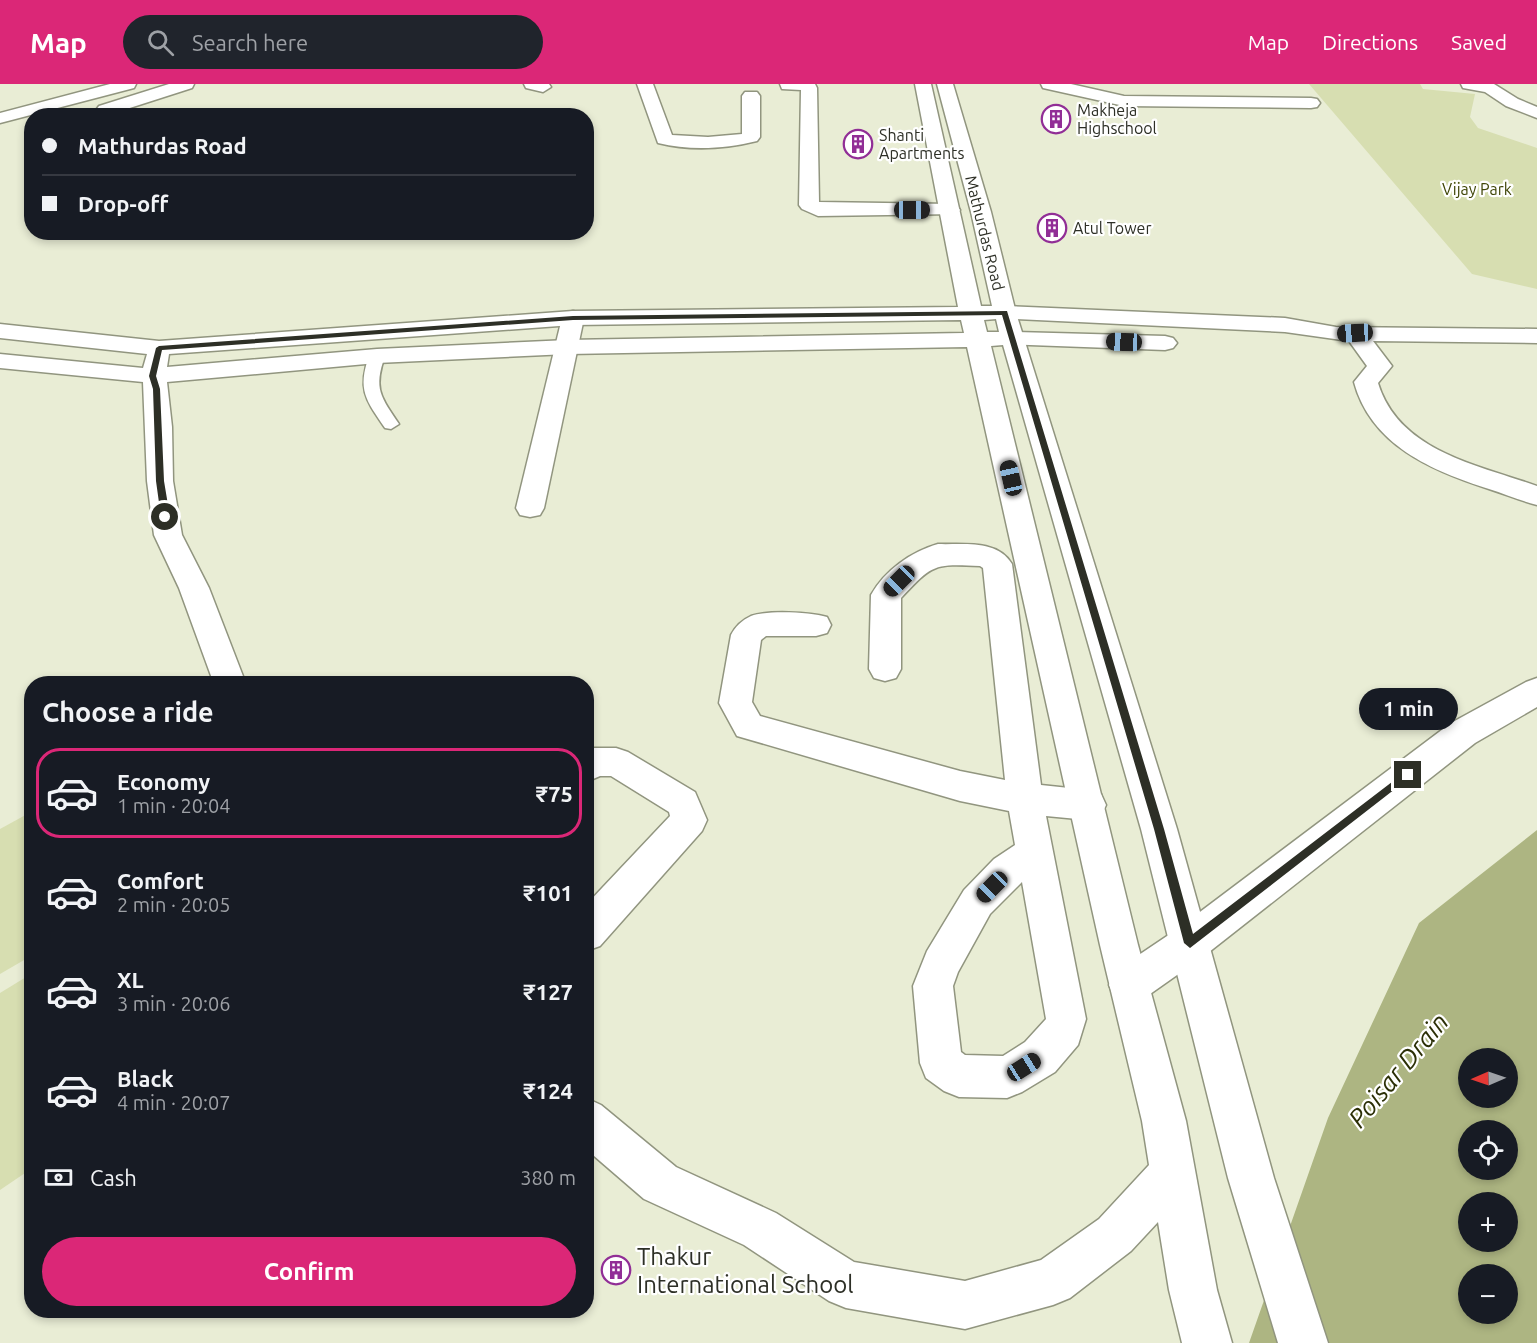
<!DOCTYPE html>
<meta charset="utf-8">
<style>
body{margin:0;font-family:Ubuntu,sans-serif;background:#20242c;color:#f1f3f6;height:100vh;display:flex;flex-direction:column;font-size:22px;white-space:nowrap}
*{box-sizing:border-box;margin:0}
p{font-size:20px;color:#9ea1a6}
.icon{flex:none;width:33px;height:33px;fill:none;stroke:currentColor;stroke-width:2;stroke-linecap:round;stroke-linejoin:round}
.map{position:relative;flex:1;overflow:hidden}
.drawer{position:absolute;left:24px;top:592px;width:570px;height:642px;display:flex;flex-direction:column;background:#171b24;border-radius:24px;box-shadow:0 3px 9px #0003}
.drawer>*{flex:none}
.hud{position:absolute;left:24px;top:24px;width:570px;height:132px;border-radius:24px;box-shadow:0 3px 9px #0003;display:grid;align-content:center;height:132px;padding:0 18px;background:#171b24}
.needle{width:39px;rotate:268deg}
.buttons{position:absolute;left:1458px;top:964px;display:grid;gap:12px}
.buttons a{display:grid;place-items:center;width:60px;height:60px;border-radius:50%;background:#171b24;box-shadow:0 3px 9px #0003;font-size:30px}
.end{position:absolute;width:27px;height:27px;margin:-14px;border:8px solid #2d2f26;background:#fff;box-shadow:0 0 0 3px #fff}
.from{border-radius:50%}
.bubble{position:absolute;height:42px;border-radius:21px;background:#171b24;box-shadow:0 3px 9px #0003;font-size:20px;font-weight:700;line-height:42px;text-align:center}
.car{position:absolute;width:18px;height:36px;margin:-18px -9px;border-radius:8px;box-shadow:0 0 4px 2px #0007;background:linear-gradient(#222 24%,#8ab4d8 0 40%,#222 0 76%,#8ab4d8 0 86%,#222 0)}
.hud b{display:flex;align-items:center;gap:21px;height:57px;font-size:22px}
.hud b+b{border-top:2px solid #363941}
.hud i{width:15px;height:15px;background:#f1f3f6}
ul{padding:0;list-style:none}
li{display:flex;align-items:center;gap:18px;height:90px;margin:0 12px 9px;padding:0 6px;border:3px solid transparent;border-radius:24px}
li div{flex:1}
li b{display:block;font-size:22px}
li em{font-style:normal;font-weight:700}
li.on{border-color:#db2777}
li>.icon{width:54px;height:54px;stroke-width:1.5}
h2{padding:0 18px;font-size:27px;line-height:72px}
.pay{display:flex;align-items:center;gap:15px;height:66px;padding:0 18px;font-size:22px}
.pay p{margin-inline-start:auto}
.button{display:flex;gap:12px;margin-top:auto;padding:12px 18px}
.button a{flex:1;height:69px;border-radius:36px;background:#db2777;color:#fff;font-size:24px;font-weight:700;line-height:69px;text-align:center}
header{display:flex;align-items:center;gap:36px;box-sizing:border-box;height:84px;padding:0 30px;background:#db2777;color:#fff}
header strong{font-size:28px}
nav{display:flex;gap:33px;margin-inline-start:auto;font-size:21px}
.search{width:420px;height:54px;background:#20242c;display:flex;align-items:center;gap:15px;box-sizing:border-box;padding:0 21px;border-radius:33px;color:#9ea1a6;font-size:22px}
.map>svg:first-child{display:block}
.green{fill:#d7deb1}
.water{fill:#adb582;fill-rule:evenodd}
.lines{fill:none;stroke-linecap:round;stroke-linejoin:round}
.lane-casing{stroke:#91957f;stroke-width:3}
.street-casing{stroke:#91957f;stroke-width:3}
.secondary-casing{stroke:#91957f;stroke-width:3}
.lane{fill:#fff;fill-rule:evenodd}
.street{fill:#fff;fill-rule:evenodd}
.secondary{fill:#fff;fill-rule:evenodd}
.route{fill:#2d2f26}
.labels{text-anchor:middle;dominant-baseline:central;stroke-width:4.5;stroke-linejoin:round;paint-order:stroke}
.far-poi-label{font-size:16px;fill:#2d2f26;stroke:#fff;text-anchor:start}
.far-park-label{font-size:16px;fill:#3e4405;stroke:#fff}
.far-street-label{font-size:16px;fill:#2d2f26;stroke:#fff}
.near-poi-label{font-size:24px;fill:#2d2f26;stroke:#fff;text-anchor:start}
.near-water-label{font-size:26px;font-style:italic;fill:#2b2f06;stroke:#fff}
</style>
<header>
<strong>Map</strong>
<div class="search"><svg class="icon" aria-label="search" viewBox="0 0 24 24"><circle cx="10" cy="10" r="6"/><path d="M15 15l6 6"/></svg>Search here</div>
<nav><a>Map</a><a>Directions</a><a>Saved</a></nav>
</header>
<div class="map">
<svg width="1537" height="1259" viewBox="0 0 1537 1259">
<rect width="100%" height="100%" fill="#e9edd5"/>
<g class="green">
<path d="M1309,0H1420L1423,5L1475,10L1470,33L1478,44L1537,64V205L1472,190Z"/>
<path d="M31,728V872L0,890V745Z"/>
<path d="M31,890V1085L0,1106V909Z"/>
</g>
<path class="water" d="M1537,746V1259H1249L1328,1034L1419,839ZM1468,975H1508V1014H1468ZM1468,1047H1508V1086H1468ZM1468,1119H1508V1158H1468ZM1468,1191H1508V1230H1468Z"/>
<g class="lines">
<g class="lane-casing">
<path id="lane" d="M377,267L385,272C373,305 381,313 399,340L391,345L385,344C366,316 357,306 369,272Z"/>
</g>
<g class="street-casing">
<g id="street">
<path d="M524,0H549L551,3L543,8L526,4Z"/>
<path d="M637,0H653L672,51L708,53L742,50V12L745,8H757L760,12V53L757,57C725,65 690,67 658,59Z"/>
<path d="M780,0H815L817,4L819,118L950,120L957,122L960,126L957,130L818,132L802,125L799,121L801,6L782,5Z"/>
<path d="M1041,0H1071L1124,12L1311,14L1317,15L1320,19L1317,23L1311,24L1124,22L1043,4Z"/>
<path d="M1461,0H1494L1518,15L1537,23V34L1506,22L1485,8L1463,4Z"/>
<path d="M1005,222L1285,234L1336,243L1537,245V259L1373,257L1392,282L1378,299C1399,368 1479,381 1537,402V421C1521,417 1505,410 1489,405C1432,387 1371,361 1354,298L1367,282L1349,257L1285,248L997,234L994,229L997,224Z"/>
<path d="M573,227L581,229L584,234L544,424L540,431L530,433L520,431L516,424L562,234L565,229Z"/>
<path d="M1013,248L1165,252L1173,254L1177,259L1173,264L1165,266L1005,260L1001,255L1005,250Z"/>
<path d="M938,460C963,461 997,455 1012,480L1041,701L1088,706L1101,710L1106,721L1101,732L1088,736L1046,732L1086,935L1078,961L1055,988L1022,1008L1007,1014L959,1013L944,1007L926,994L920,979L913,902L927,867L964,806L994,775L1015,761L1009,727L960,717L737,652L719,619L731,551C735,543 742,536 751,532C768,526 810,528 827,533L831,541L827,549L816,552H766L761,556L752,618L760,632L960,687L1005,696L983,484L980,482C933,480 933,480 901,514V585L896,594L885,597L874,594L869,585L871,511C885,486 911,468 938,460ZM1022,798L1046,935L1025,958L1003,972L965,971L961,968L953,902L958,888L990,830Z"/>
<path d="M1537,594V623L1475,659L1204,872L1143,915L1129,920L1115,915L1109,901L1115,887L1176,846L1451,639L1526,598Z"/>
<path d="M593,664H616L628,668L695,708L707,736L702,747L600,862L586,867V821L670,732L669,728L611,692H600L586,698V666Z"/>
</g>
</g>
<g class="secondary-casing">
<g id="secondary">
<path d="M110,0H136L134,4L0,39V29Z"/>
<path d="M169,0H194L192,4L111,30H99L96,26L99,22Z"/>
<path d="M915,0H931L981,222H992L971,128L937,0H953L991,128L1016,229L1177,745L1274,1094L1328,1259H1278L1228,1094L1141,745L1003,261L991,262L1138,861L1186,1037L1217,1206L1232,1259H1182L1169,1206L1158,1138L1131,1167L1070,1214L1053,1221L965,1245L846,1224L829,1217L744,1161L644,1115L586,1065V1014L601,1021L676,1083L776,1129L854,1178L965,1197L1041,1176L1099,1135L1149,1081L1142,1037L1100,861L967,263L568,270L377,279L167,298L172,343L173,397L182,451L209,504L246,600H214L179,504L154,451L147,397L143,298L0,284V270L143,284L147,270L0,254V240L159,257L573,227L958,223ZM996,235L999,248H987L984,236ZM961,236L964,249L568,256L377,265L167,283L169,270L573,241Z"/>
</g>
</g>
<use href="#lane" class="lane"/>
<use href="#street" class="street"/>
<use href="#secondary" class="secondary"/>
</g>
<path class="route" d="M1007,227L1164,745L1193,850L1405,688L1408,687L1413,691L1190,864L1184,859L1154,745L1002,231L573,236L162,266L156,292L160,305L164,397L170,433L165,436L161,433L156,397L153,305L149,292L156,264L159,262L573,232Z"/>
<defs>
<g id="building-ring" transform="scale(1.5)"><circle r="9.5" fill="#fff" stroke="#912e96" stroke-width="1.5"/><path d="M-4-6H4V6H1V3H-1V6H-4ZM-2.5-4.3h1.7v1.8h-1.7ZM.8-4.3h1.7v1.8H.8ZM-2.5-1h1.7V.8h-1.7ZM.8-1h1.7V.8H.8Z" fill="#912e96"/></g>
</defs>
<g fill-rule="evenodd">
<use href="#building-ring" x="1056" y="35"/>
<use href="#building-ring" x="858" y="60"/>
<use href="#building-ring" x="1052" y="144"/>
<use href="#building-ring" x="616" y="1186"/>
</g>
<g class="labels">
<g class="far-poi-label">
<text x="1077" y="26">Makheja<tspan x="1077" dy="18">Highschool</tspan></text>
<text x="879" y="51">Shanti<tspan x="879" dy="18">Apartments</tspan></text>
<text x="1073" y="144">Atul Tower</text>
</g>
<g class="far-park-label">
<text x="1477" y="105">Vijay Park</text>
</g>
<g class="far-street-label">
<text transform="translate(985 149) rotate(76)">Mathurdas Road</text>
</g>
<g class="near-poi-label">
<text x="637" y="1172">Thakur<tspan x="637" dy="28">International School</tspan></text>
</g>
<g class="near-water-label">
<text transform="translate(1398 986) rotate(-50)">Poisar Drain</text>
</g>
</g>
</svg>
<div class="buttons">
<a><svg class="needle" viewBox="-14 -14 28 28"><path d="M0-13l5 13h-10z" fill="#e53935"/><path d="M0 13l5-13h-10z" fill="#9ea1a6"/></svg></a>
<a><svg class="icon" aria-label="locate" viewBox="0 0 24 24"><circle cx="12" cy="12" r="6"/><path d="M12 2v4M12 18v4M2 12h4M18 12h4"/></svg></a>
<a>+</a>
<a>−</a>
</div>
<i class="end from" style="left:165px;top:433px"></i>
<i class="end" style="left:1408px;top:691px"></i>
<div class="bubble" style="left:1359px;top:604px;width:99px">1 min</div>
<i class="car" style="left:912px;top:126px;rotate:90deg"></i>
<i class="car" style="left:1355px;top:249px;rotate:267deg"></i>
<i class="car" style="left:1124px;top:258px;rotate:272deg"></i>
<i class="car" style="left:1011px;top:394px;rotate:347deg"></i>
<i class="car" style="left:899px;top:497px;rotate:225deg"></i>
<i class="car" style="left:992px;top:803px;rotate:225deg"></i>
<i class="car" style="left:1024px;top:983px;rotate:58deg"></i>
<div class="hud">
<b><i class="from"></i>Mathurdas Road</b>
<b><i></i>Drop-off</b>
</div>
<section class="drawer">
<h2>Choose a ride</h2>
<ul>
<li class="on"><svg class="icon" aria-label="car" viewBox="0 0 24 24"><path d="M5 17H2v-5l4-1 3-4h7l3 4 3 1v5h-3M9 17h6M6 11h13"/><circle cx="7" cy="17" r="2"/><circle cx="17" cy="17" r="2"/></svg><div><b>Economy</b><p>1 min · 20:04</p></div><em>₹75</em></li>
<li><svg class="icon" aria-label="car" viewBox="0 0 24 24"><path d="M5 17H2v-5l4-1 3-4h7l3 4 3 1v5h-3M9 17h6M6 11h13"/><circle cx="7" cy="17" r="2"/><circle cx="17" cy="17" r="2"/></svg><div><b>Comfort</b><p>2 min · 20:05</p></div><em>₹101</em></li>
<li><svg class="icon" aria-label="car" viewBox="0 0 24 24"><path d="M5 17H2v-5l4-1 3-4h7l3 4 3 1v5h-3M9 17h6M6 11h13"/><circle cx="7" cy="17" r="2"/><circle cx="17" cy="17" r="2"/></svg><div><b>XL</b><p>3 min · 20:06</p></div><em>₹127</em></li>
<li><svg class="icon" aria-label="car" viewBox="0 0 24 24"><path d="M5 17H2v-5l4-1 3-4h7l3 4 3 1v5h-3M9 17h6M6 11h13"/><circle cx="7" cy="17" r="2"/><circle cx="17" cy="17" r="2"/></svg><div><b>Black</b><p>4 min · 20:07</p></div><em>₹124</em></li>
</ul>
<div class="pay"><svg class="icon" aria-label="cash" viewBox="0 0 24 24"><path d="M3 7h18v10H3z"/><circle cx="12" cy="12" r="2"/></svg>Cash<p>380 m</p></div>
<div class="button"><a>Confirm</a></div>
</section>
</div>
